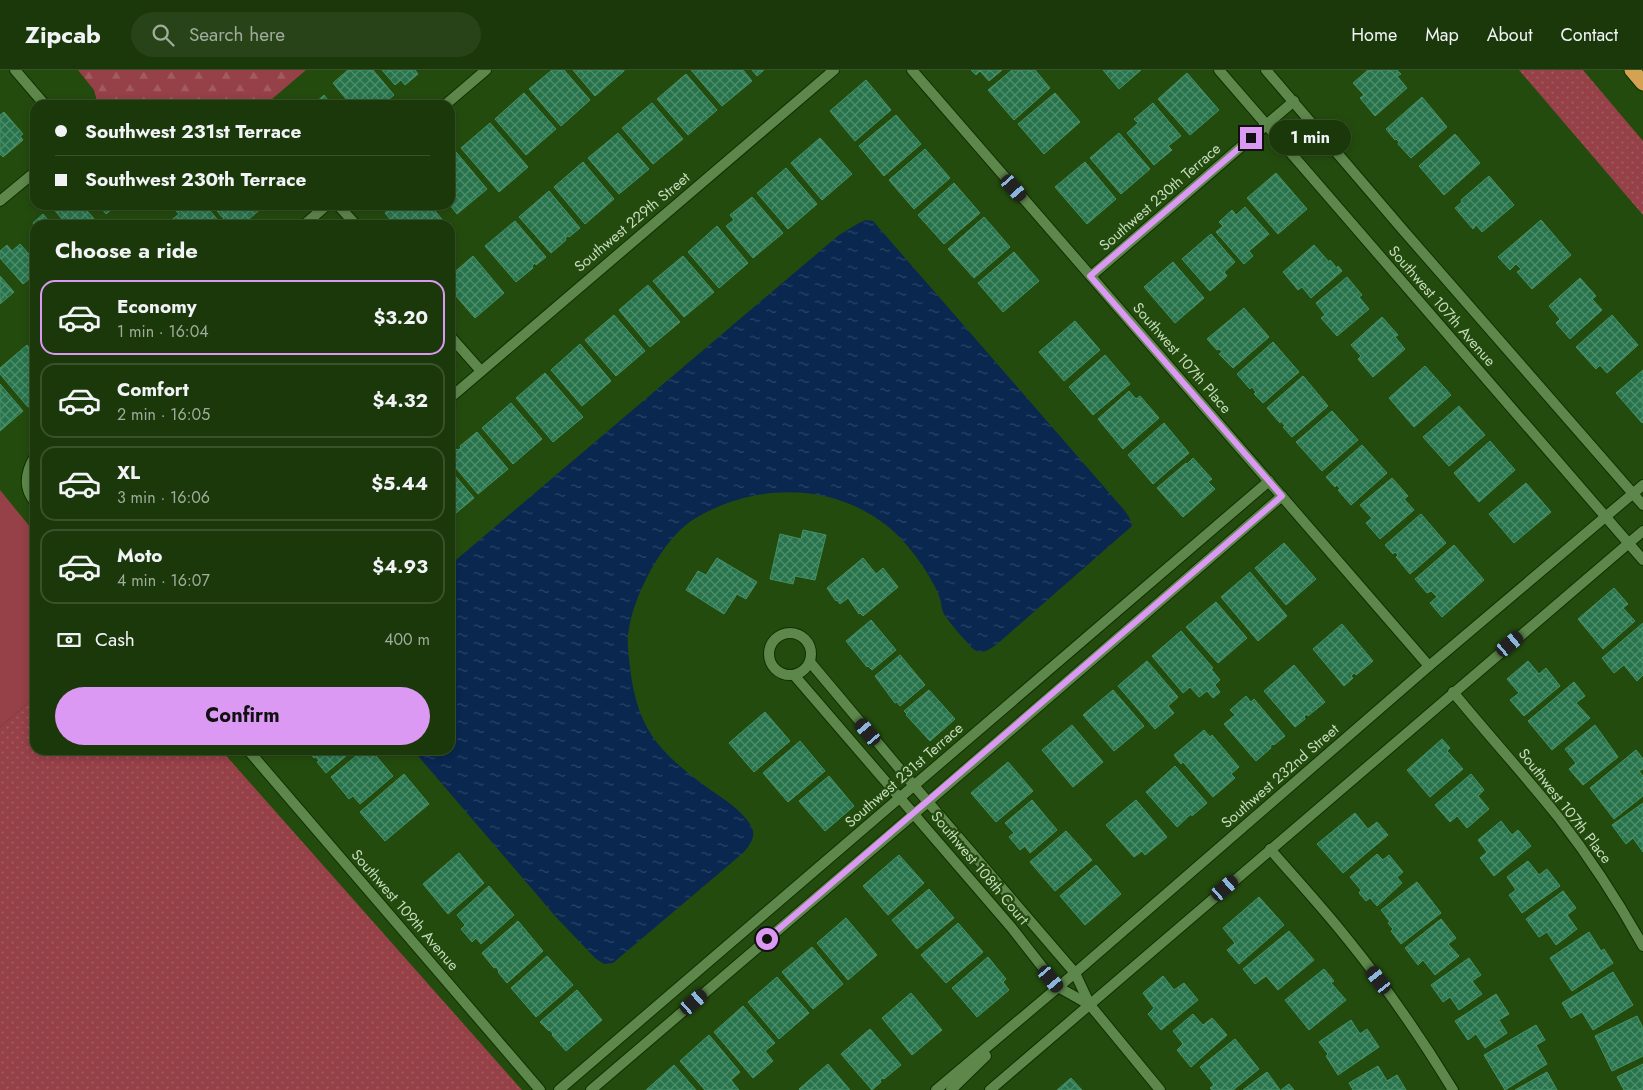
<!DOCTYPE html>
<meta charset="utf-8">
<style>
body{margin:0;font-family:Jost,sans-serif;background:#284318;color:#f1f3f6;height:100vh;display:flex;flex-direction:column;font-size:19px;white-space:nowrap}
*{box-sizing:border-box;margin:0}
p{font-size:16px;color:#a0ac9c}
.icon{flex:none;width:28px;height:28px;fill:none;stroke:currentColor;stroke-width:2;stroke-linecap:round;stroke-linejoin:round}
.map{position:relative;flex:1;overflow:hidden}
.side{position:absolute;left:30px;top:150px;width:425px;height:535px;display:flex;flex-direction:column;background:#1b380a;border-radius:15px;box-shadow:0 2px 8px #0003,0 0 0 1px #39522b}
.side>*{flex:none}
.hud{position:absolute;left:30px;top:30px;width:425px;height:110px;border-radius:15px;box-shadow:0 2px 8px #0003,0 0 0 1px #39522b;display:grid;align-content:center;height:110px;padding:0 25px;background:#1b380a}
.end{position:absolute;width:22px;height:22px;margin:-11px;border:6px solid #dc99f4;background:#111;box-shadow:0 0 0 2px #111}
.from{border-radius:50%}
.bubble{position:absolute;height:35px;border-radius:18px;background:#1b380a;box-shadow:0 2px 8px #0003,0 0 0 1px #39522b;font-size:16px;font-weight:700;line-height:35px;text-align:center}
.car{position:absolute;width:15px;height:30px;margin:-15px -8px;border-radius:6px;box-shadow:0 0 4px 1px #0007;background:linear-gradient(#222 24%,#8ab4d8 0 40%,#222 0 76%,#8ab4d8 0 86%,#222 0)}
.hud b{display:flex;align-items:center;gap:18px;height:48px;font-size:19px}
.hud b+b{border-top:1px solid #39522b}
.hud i{width:12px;height:12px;background:#f1f3f6}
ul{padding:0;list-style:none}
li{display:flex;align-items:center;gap:15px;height:75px;margin:0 10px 8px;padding:0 15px;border:2px solid #39522b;border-radius:15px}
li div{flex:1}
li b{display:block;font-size:19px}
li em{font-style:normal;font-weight:700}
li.active{border-color:#dc99f4}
li>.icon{width:45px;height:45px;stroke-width:1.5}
h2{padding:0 25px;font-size:22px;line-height:60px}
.pay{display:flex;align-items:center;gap:12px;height:55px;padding:0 25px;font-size:19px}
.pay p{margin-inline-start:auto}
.cta{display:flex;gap:10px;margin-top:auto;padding:10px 25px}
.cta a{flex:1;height:58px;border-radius:30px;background:#dc99f4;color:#111;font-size:20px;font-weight:700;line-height:58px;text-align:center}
header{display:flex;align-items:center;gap:30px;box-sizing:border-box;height:70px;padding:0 25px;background:#1b380a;border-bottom:1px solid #39522b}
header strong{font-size:24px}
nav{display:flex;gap:28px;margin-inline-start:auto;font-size:18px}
.search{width:350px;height:45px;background:#284318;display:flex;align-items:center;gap:12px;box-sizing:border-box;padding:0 18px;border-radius:28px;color:#a0ac9c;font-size:19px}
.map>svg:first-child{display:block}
.grass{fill:url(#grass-dots)}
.forest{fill:url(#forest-firs)}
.park{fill:#964048}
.water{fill:url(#water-ripples)}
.building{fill:url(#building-cross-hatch);stroke:#459066}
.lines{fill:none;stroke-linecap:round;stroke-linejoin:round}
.minor-casing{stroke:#112f01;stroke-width:12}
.tertiary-casing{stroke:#112f01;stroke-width:12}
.motorway-casing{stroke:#112f01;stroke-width:17}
.minor{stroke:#5d874b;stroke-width:10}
.tertiary{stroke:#5d874b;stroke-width:10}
.motorway{stroke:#d4a253;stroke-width:15}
.route{stroke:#dc99f4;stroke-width:6}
.labels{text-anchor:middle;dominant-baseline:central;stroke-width:4.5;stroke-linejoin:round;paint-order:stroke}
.street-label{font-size:15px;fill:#c5dcbd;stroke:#244b0e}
</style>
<header>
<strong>Zipcab</strong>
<div class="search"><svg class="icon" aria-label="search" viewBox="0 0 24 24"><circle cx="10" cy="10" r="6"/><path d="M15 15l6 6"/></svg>Search here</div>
<nav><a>Home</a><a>Map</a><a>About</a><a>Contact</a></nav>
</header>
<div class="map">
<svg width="1643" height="1020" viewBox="0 0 1643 1020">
<defs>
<pattern id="grass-dots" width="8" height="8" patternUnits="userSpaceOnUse" patternTransform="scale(1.25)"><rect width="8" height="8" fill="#964048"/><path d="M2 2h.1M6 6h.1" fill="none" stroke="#a35b60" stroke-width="1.8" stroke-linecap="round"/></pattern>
<pattern id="forest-firs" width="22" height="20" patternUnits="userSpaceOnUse" patternTransform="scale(1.25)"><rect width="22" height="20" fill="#964048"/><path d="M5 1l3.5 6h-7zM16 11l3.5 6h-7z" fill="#a35b60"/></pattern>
<pattern id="water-ripples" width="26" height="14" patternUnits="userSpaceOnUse" patternTransform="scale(1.25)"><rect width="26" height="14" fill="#09274f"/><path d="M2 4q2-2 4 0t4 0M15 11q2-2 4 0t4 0" fill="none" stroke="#2b4666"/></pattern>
<pattern id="building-cross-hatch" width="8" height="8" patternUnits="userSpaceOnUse" patternTransform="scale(1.25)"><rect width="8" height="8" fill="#27744c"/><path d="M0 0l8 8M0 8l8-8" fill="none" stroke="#4f8e6c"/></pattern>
</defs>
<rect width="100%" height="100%" fill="#244b0e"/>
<g class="grass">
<path d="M1519,0H1583L1643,71V145Z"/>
<path d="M35,627V680H221L522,1020H0V657Z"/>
</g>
<path class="forest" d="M78,0H306L265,35H98L94,20Z"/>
<path class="park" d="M0,420L35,463V627L0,657Z"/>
<path class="water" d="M866,150L873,151L1125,441L1129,447L1132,456L996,575C988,580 982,585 973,579C963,568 952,556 944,544C941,539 942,534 940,529C939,524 936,519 934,515C924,495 904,469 886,455C830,411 750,413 691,451C662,471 634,525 629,559C626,571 629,585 630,597C637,658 658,681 705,716C720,727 742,739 751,756C757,766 750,775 743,783L613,893L604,894L595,888L556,847L413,680H450V495L839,165L859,153Z"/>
<g class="building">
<path d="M348,0H373L394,25L382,35H351L333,13Z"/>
<path d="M382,0H415L418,4L405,15L401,10L395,15Z"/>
<path d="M552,0H564L590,30L561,56L529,19Z"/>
<path d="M573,0H624V1L595,26Z"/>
<path d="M691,0H743L752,11L722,36Z"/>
<path d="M752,0H764L757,6Z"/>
<path d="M971,0H1002L989,11L980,1L976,5Z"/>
<path d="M1012,0H1035L1050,18L1014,50L988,20Z"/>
<path d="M1103,0H1141L1119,19Z"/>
<path d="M1368,0H1397L1401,4L1397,6L1407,18L1375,46L1360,28L1364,25L1353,13Z"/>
<path d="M1187,3L1219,40L1190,65L1158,29Z"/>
<path d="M686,4L717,40L688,65L657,29Z"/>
<path d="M866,10L891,40L855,71L830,41Z"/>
<path d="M524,23L556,59L526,85L495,49Z"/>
<path d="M1055,23L1080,52L1044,84L1018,54Z"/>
<path d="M324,25L332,35H313Z"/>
<path d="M1422,27L1447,57L1411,88L1398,74L1399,72L1396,69L1395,70L1386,59Z"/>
<path d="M652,33L683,69L653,94L622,58Z"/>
<path d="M1153,33L1181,66L1168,76L1172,80L1154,95L1127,63L1138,53L1134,49Z"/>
<path d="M4,42L23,64L20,66L23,70L3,87L0,84V45Z"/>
<path d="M896,45L921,74L884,106L859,76Z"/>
<path d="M490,53L528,97L499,122L461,78Z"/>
<path d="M618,63L649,99L619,124L588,88Z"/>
<path d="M1119,63L1150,99L1121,124L1090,88Z"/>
<path d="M1455,64L1480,93L1444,125L1419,96Z"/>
<path d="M820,68L852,104L822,130L791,93Z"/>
<path d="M925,79L950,108L914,139L889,110Z"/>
<path d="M456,82L487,119L457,144L450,135V87Z"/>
<path d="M583,92L614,129L585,154L554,117Z"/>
<path d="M1085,92L1116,129L1087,154L1055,117Z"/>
<path d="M786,98L817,134L788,159L757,123Z"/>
<path d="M1276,103L1307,139L1278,164L1247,128Z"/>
<path d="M1489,106L1514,135L1482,162L1476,155L1473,159L1455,138L1462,132L1461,130Z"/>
<path d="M954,113L980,143L944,174L918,145Z"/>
<path d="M549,121L580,158L569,167L568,166L565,168L566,170L551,183L519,147Z"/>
<path d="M752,127L783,163L753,188L726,156L734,150L730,145Z"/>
<path d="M54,135H82L96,151L91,155H67L52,137Z"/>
<path d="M99,135H117L106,144Z"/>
<path d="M176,135H205L222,155H170L168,153L179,144L173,138Z"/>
<path d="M212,135H263L264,136L242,155H229Z"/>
<path d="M394,135H430L446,154L444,155H395L385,143Z"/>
<path d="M1245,137L1269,164L1249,181L1253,186L1244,194L1216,162L1223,156L1219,152L1232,140L1236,145Z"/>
<path d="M43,144L52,155L35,156L33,153Z"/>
<path d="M984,147L1010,177L974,208L948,179Z"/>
<path d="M1541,150L1571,185L1532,219L1517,202L1521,199L1516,194L1510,200L1498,187Z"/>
<path d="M515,151L546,187L536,195L535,193L532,196L533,198L516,212L485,176Z"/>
<path d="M717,156L748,193L719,218L688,182Z"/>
<path d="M35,162V172L30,166Z"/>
<path d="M1211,164L1235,192L1224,202L1227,206L1210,221L1182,189Z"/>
<path d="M20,174L35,191V204L23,214L0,188V181L7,175L12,181Z"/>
<path d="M1314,175L1329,192L1330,190L1337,198L1338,196L1342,201L1311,228L1302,217L1298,220L1283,202Z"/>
<path d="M1014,182L1039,211L1003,242L978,213Z"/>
<path d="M473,186L504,223L475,248L450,219V206Z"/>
<path d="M683,186L714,222L684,247L653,211Z"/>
<path d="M1173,192L1204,228L1175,253L1144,217Z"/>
<path d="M0,206L14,222L0,234Z"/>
<path d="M1347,207L1362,225L1359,227L1369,239L1337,266L1321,248L1325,245L1316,233Z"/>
<path d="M1580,208L1596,226L1592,229L1602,240L1570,269L1556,253L1560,249L1549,236Z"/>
<path d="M648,215L680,252L650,277L619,240Z"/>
<path d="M1244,238L1269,267L1233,298L1219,284L1222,282L1219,279L1217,280L1207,269Z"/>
<path d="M614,245L645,281L616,306L585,270Z"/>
<path d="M1612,245L1638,275L1607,303L1600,295L1596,299L1576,277Z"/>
<path d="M1382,247L1398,265L1395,267L1405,279L1373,307L1358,289L1361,286L1351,275Z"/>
<path d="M1075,251L1100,280L1064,311L1039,282Z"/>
<path d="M1273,272L1299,302L1263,333L1254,324L1256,322L1252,317L1250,319L1237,304Z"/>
<path d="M580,274L611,311L582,336L551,300Z"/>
<path d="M27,275L35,285V332L28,337L0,304V298Z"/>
<path d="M1105,285L1130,314L1093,345L1069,317Z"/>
<path d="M1425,296L1451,325L1414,357L1389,328Z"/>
<path d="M1643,300V352L1642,353L1616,323Z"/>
<path d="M545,303L583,347L553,372L516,328Z"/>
<path d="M1303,306L1328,336L1292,367L1283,357L1285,356L1281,351L1280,353L1267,338Z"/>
<path d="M0,314L23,341L0,361Z"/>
<path d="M1129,321L1136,329L1140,326L1159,348L1123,379L1098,349Z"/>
<path d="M511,333L542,369L513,394L482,358Z"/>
<path d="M1459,336L1485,365L1449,396L1423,367Z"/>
<path d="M1332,341L1358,370L1322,401L1296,372Z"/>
<path d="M1164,353L1189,383L1153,414L1128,385Z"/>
<path d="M477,362L508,399L478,424L450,391V385L457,379L458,380L461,378L460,376Z"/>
<path d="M1490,371L1515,400L1479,432L1454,403Z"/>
<path d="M1362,375L1387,403L1351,435L1338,420L1340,419L1337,415L1335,417L1326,407Z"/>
<path d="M1193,388L1212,409L1208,412L1215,419L1183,447L1157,418L1186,393L1187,394Z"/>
<path d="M450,400L474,428L450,448Z"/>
<path d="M1392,408L1408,426L1404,429L1414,440L1380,469L1366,453L1372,448L1360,435Z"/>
<path d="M1526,413L1551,442L1514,473L1489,444Z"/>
<path d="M1421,444L1446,473L1410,504L1396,487L1398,485L1395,482L1393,484L1385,475Z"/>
<path d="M803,460L826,465L815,510L795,506L793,514L770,509L780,464L801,469Z"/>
<path d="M1284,473L1316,509L1286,535L1255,498Z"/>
<path d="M1454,475L1484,510L1442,547L1430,533L1437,527L1431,521L1427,523L1415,509Z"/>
<path d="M717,488L757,512L746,529L737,524L724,544L686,520L698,501L706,505Z"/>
<path d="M863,488L876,504L883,498L898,517L863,546L860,543L859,544L848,528L840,534L837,530L836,531L827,518Z"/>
<path d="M1250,502L1287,546L1258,571L1221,527Z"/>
<path d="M1614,518L1628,534L1623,538L1635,551L1603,579L1578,549Z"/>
<path d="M1216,532L1247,568L1218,593L1186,557Z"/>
<path d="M871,550L896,580L872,600L868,596L867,597L846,571Z"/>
<path d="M1643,553V605L1637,611L1624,595L1614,603L1602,588Z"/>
<path d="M1342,554L1373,591L1356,605L1354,603L1351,606L1353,608L1344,616L1313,579Z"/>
<path d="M1181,561L1213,598L1211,599L1220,610L1215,615L1220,622L1213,628L1207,621L1199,627L1190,617L1183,623L1152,586Z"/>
<path d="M900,585L925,615L900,636L897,632L895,633L875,606Z"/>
<path d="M1147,591L1178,627L1168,636L1174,643L1155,659L1118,616Z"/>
<path d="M1528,591L1539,604L1546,598L1560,616L1524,646L1510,630L1519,623L1507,609Z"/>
<path d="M1294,595L1325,632L1308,646L1307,644L1304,647L1305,649L1295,657L1264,621Z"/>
<path d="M1574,612L1585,626L1576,633L1590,648L1552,680L1528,651Z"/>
<path d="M929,620L955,649L930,671L906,645L907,644L904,641Z"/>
<path d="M1113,620L1144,656L1114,681L1083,645Z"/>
<path d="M1246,626L1251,632L1254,629L1285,666L1274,675L1273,674L1270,676L1271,678L1256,691L1224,654L1235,645L1230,640Z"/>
<path d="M765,642L790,671L754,702L729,673Z"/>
<path d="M1072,655L1103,692L1073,717L1042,680Z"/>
<path d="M1595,655L1618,687L1583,715L1569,699L1576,693L1565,679Z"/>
<path d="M1204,660L1210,667L1212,665L1239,697L1231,704L1235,708L1213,727L1183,692L1181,694L1174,685Z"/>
<path d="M1442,669L1450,678L1447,681L1463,699L1430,727L1407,700Z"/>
<path d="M800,671L825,701L788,732L763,703Z"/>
<path d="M307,680H353L326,703L317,692L319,691L316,687L314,688Z"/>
<path d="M363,680H371L393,706L360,734L353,726L349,729L331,707Z"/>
<path d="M1636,680L1643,689V699L1639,701L1643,706V726L1614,749L1590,718Z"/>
<path d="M1008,692L1033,721L996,752L971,723Z"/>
<path d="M1175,696L1207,733L1192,746L1191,744L1177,757L1146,722Z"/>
<path d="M404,704L429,734L385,771L360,742Z"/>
<path d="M1471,704L1484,720L1478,726L1489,739L1467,758L1457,746L1450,752L1435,735Z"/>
<path d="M829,706L854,736L825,761L799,731Z"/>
<path d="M1032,730L1057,760L1030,783L1025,776L1020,780L1009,767L1014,763L1005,753Z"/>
<path d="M1136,730L1167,767L1145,785L1142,781L1134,787L1106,755Z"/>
<path d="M1643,733V782L1633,768L1626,774L1612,755Z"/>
<path d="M1355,743L1368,759L1377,752L1388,765L1343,803L1317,774Z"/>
<path d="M1501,751L1512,765L1518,760L1531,776L1494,806L1480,788L1487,782L1478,770Z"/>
<path d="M1066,761L1092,790L1055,821L1030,792Z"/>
<path d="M459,783L484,813L448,844L423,814Z"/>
<path d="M1377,784L1383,790L1389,785L1403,802L1397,807L1402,813L1377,836L1370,828L1366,831L1359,823L1361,820L1350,807Z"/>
<path d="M899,785L924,813L888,845L863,816Z"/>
<path d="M1528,791L1539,805L1547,799L1560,816L1522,843L1509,825L1516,820L1507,807Z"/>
<path d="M1096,795L1121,824L1085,855L1060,826Z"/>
<path d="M1417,812L1441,843L1401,874L1391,861L1393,859L1388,853L1390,852L1381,840Z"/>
<path d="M489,816L514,845L481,874L476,868L472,872L461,859L465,855L457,845Z"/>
<path d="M929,819L954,848L917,879L892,850Z"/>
<path d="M1563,821L1576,838L1567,845L1577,859L1556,875L1547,862L1539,867L1526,849Z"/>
<path d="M1259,827L1284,855L1239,894L1227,880L1235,873L1223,858Z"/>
<path d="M846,848L877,885L848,910L817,873Z"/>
<path d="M1441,849L1456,868L1448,874L1459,886L1435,905L1423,890L1418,895L1405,878Z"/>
<path d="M518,851L543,881L507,913L498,902L499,901L496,897L494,898L482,883Z"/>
<path d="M958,853L983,882L946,913L921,885Z"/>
<path d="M1289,861L1314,890L1278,920L1266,906L1255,914L1243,899Z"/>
<path d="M1589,862L1601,881L1604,879L1613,893L1572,921L1550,888Z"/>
<path d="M812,877L843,914L813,939L782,902Z"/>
<path d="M547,886L573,915L536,947L511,918Z"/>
<path d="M988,887L1006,909L1003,912L1009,920L977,947L952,918Z"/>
<path d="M1469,888L1481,905L1472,911L1482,924L1459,940L1450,927L1443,932L1431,915Z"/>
<path d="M1324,899L1334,911L1331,913L1346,930L1309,960L1285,930Z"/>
<path d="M1613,902L1633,935L1593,960L1582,942L1571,948L1562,933Z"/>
<path d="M1163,906L1174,920L1184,913L1198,930L1161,960L1148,944L1154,938L1143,923Z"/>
<path d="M777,907L809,943L779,969L748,932Z"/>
<path d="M577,920L602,950L566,981L552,965L553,964L550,960L549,961L540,952Z"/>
<path d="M911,923L942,960L912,985L882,948Z"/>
<path d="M1496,924L1509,944L1499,950L1507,963L1485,978L1476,964L1468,970L1455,951Z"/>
<path d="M743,936L775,973L765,981L773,991L753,1008L714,962Z"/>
<path d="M1193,944L1203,955L1212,948L1227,965L1191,997L1177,980L1183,974L1173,961Z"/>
<path d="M1637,946L1643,958V986L1612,1001L1595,966Z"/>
<path d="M1351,950L1360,964L1367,959L1379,977L1338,1005L1326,986L1328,984L1319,972Z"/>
<path d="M1536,955L1545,970L1536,975L1547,994L1505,1020L1484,985Z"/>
<path d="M870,959L901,995L884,1009L883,1008L880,1010L881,1012L872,1020L841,984Z"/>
<path d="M709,965L740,1002L731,1010L739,1020H705L680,991Z"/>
<path d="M1235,969L1259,999L1233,1020H1212L1210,1018L1214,1015L1200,997Z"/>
<path d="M828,994L850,1020H800L799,1019Z"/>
<path d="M1643,994V1020H1624L1617,1007Z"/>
<path d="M674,995L696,1020H646Z"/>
<path d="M1378,996L1387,1011L1397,1005L1406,1020H1353L1349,1013Z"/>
<path d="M1267,1002L1280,1020H1243Z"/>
<path d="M1547,1002L1557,1020H1515Z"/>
<path d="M1071,1008L1082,1020H1057Z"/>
<path d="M1289,1014L1294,1020H1281Z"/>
</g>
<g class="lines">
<g class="minor-casing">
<g id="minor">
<path d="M15,0L45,35"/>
<path d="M912,0L1429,596"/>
<path d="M445,35L486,0"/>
<path d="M0,131L35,102"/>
<path d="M338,135L356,155"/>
<path d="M304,155L327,135"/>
<path d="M1091,206L1294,31"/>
<path d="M450,266L481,301"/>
<path d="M450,328L834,0"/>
<path d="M35,386C26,401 22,417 35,432"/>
<circle cx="790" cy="584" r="21"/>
<path d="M810,592L904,704L1075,903L1090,935L1160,1020"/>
<path d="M794,605L1011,857L1058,917L1090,935"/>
<path d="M1453,622C1488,665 1525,705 1559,748C1590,788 1618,831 1643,876"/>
<path d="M248,680L540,1020"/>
<path d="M1270,779C1295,808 1321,836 1345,866C1385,915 1420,966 1453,1020"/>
<path d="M559,1020L1269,411"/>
<path d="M591,1020L914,744L1282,426"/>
<path d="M936,1020L1075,903L1429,596L1643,415"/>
<path d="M951,1020L986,986"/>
<path d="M990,1020L1643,461"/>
</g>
</g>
<g class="tertiary-casing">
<g id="tertiary">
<path d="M1219,0L1643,490"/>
<path d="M1266,0L1403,160L1643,435"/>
</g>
</g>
<g class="motorway-casing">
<path id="motorway" d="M1632,0L1643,13"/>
</g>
<use href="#minor" class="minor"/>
<use href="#tertiary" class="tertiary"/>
<use href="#motorway" class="motorway"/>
</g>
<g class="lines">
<path class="route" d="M767,869L1282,426L1090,206L1251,68"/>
</g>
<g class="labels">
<g class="street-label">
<text transform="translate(1160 127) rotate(-41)">Southwest 230th Terrace</text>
<text transform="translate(632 152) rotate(-40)">Southwest 229th Street</text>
<text transform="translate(1442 236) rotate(49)">Southwest 107th Avenue</text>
<text transform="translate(1182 288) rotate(49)">Southwest 107th Place</text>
<text transform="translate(904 705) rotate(-41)">Southwest 231st Terrace</text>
<text transform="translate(1280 706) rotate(-41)">Southwest 232nd Street</text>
<text transform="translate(1565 736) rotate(52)">Southwest 107th Place</text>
<text transform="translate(980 798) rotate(50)">Southwest 108th Court</text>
<text transform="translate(405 840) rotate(49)">Southwest 109th Avenue</text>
</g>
</g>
</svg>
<i class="end from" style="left:767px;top:869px"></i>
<i class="end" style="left:1251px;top:68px"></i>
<div class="bubble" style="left:1269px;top:50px;width:82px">1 min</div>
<i class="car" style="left:1014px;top:118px;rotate:139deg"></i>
<i class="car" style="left:1510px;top:574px;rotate:50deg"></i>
<i class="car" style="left:868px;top:662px;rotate:320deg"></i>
<i class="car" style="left:1225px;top:818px;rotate:49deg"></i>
<i class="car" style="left:1051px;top:909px;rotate:140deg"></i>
<i class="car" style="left:1379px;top:910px;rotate:323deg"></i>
<i class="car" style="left:694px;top:932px;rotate:49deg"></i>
<div class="hud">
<b><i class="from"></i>Southwest 231st Terrace</b>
<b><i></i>Southwest 230th Terrace</b>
</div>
<section class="side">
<h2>Choose a ride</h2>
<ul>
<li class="active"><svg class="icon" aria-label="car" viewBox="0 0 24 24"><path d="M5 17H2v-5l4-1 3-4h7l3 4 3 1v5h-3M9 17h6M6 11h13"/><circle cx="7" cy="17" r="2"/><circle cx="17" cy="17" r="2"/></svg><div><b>Economy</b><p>1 min · 16:04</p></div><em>$3.20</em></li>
<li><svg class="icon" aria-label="car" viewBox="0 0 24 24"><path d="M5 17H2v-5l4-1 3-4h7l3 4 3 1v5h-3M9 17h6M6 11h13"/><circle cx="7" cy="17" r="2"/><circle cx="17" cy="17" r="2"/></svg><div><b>Comfort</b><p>2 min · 16:05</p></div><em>$4.32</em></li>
<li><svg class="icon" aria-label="car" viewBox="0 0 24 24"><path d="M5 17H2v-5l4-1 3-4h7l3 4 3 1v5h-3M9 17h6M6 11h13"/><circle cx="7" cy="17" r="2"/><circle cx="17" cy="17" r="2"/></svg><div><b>XL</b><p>3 min · 16:06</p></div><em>$5.44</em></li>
<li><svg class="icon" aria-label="car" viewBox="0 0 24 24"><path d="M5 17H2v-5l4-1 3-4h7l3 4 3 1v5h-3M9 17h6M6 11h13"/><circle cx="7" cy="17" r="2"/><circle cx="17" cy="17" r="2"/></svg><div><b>Moto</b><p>4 min · 16:07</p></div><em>$4.93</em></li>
</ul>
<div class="pay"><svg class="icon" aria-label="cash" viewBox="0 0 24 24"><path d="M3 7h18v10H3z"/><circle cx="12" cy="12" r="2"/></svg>Cash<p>400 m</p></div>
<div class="cta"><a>Confirm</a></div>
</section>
</div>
